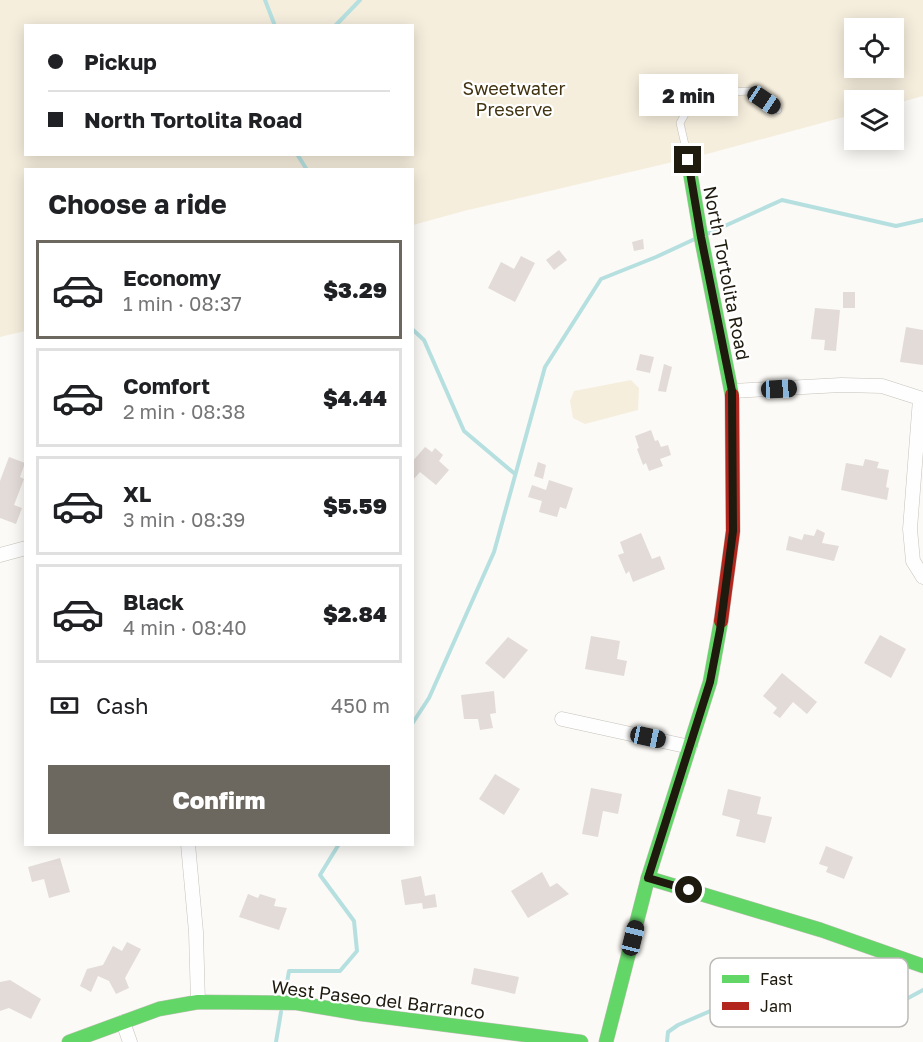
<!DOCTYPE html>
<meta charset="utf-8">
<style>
body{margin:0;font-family:"Golos Text",sans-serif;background:#f6f6f6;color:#202124;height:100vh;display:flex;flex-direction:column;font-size:22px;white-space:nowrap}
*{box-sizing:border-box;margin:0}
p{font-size:20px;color:#757577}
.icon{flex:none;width:33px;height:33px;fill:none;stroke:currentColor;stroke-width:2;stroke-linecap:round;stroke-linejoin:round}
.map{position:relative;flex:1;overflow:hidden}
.details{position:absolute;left:24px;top:168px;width:390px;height:678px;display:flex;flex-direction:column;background:#fff;border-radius:0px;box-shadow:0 3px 15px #0003}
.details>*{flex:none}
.banner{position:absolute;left:24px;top:24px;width:390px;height:132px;border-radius:0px;box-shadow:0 3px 15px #0003;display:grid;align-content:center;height:132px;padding:0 24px;background:#fff}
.buttons{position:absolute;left:844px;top:18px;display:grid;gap:12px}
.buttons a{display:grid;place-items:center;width:60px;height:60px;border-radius:0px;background:#fff;box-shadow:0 3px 15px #0003;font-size:30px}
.end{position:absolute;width:27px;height:27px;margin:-14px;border:8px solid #1f1a0e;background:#fff;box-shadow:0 0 0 3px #fff}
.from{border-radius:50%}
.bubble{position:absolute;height:42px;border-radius:0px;background:#fff;box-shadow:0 3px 15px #0003;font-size:20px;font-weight:800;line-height:42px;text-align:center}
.car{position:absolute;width:18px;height:36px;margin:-18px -9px;border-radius:8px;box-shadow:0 0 4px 2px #0007;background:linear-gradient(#222 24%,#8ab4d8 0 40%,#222 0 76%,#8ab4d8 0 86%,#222 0)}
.banner b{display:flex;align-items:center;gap:21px;height:57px;font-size:22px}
.banner b+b{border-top:2px solid #e0e0e0}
.banner i{width:15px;height:15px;background:#202124}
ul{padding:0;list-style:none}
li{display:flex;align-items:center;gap:18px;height:99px;margin:0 12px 9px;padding:0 12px;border:3px solid #e0e0e0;border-radius:0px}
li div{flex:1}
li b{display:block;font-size:22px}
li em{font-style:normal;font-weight:800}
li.active{border-color:#6c685f}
li>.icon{width:54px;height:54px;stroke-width:1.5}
h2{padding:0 24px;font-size:27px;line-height:72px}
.pay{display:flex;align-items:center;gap:15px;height:66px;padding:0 24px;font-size:22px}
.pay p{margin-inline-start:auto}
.cta{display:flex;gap:12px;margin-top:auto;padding:12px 24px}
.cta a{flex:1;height:69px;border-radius:0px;background:#6c685f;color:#fff;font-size:24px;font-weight:800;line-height:69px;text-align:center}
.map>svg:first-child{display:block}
.green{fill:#f6eedd;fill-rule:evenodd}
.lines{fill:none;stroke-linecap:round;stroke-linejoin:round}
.stream{stroke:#b6e0e0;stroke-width:4}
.building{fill:#e3dbd8}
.lane-casing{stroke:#c6c2bb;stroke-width:8}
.street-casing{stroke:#c6c2bb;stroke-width:15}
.fast-casing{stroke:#c6c2bb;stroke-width:15}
.jam-casing{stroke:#c6c2bb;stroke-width:15}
.lane{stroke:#fefefe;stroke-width:7}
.street{stroke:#fefefe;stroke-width:14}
.fast{stroke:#63d668;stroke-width:14}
.jam{stroke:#b3261e;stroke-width:14}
.route{stroke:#1f1a0e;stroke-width:8}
.labels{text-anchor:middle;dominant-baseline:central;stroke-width:4.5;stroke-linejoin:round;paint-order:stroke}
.park-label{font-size:18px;fill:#423310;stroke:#fff}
.street-label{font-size:18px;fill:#1f1a0e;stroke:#fff}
.key{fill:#fff;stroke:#bcbab7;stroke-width:1.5}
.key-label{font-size:16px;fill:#1f1a0e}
</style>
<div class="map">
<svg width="923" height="1042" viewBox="0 0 923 1042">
<rect width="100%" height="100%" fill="#fbfaf6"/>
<g class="green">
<path d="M0,0H923V96L894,104V100H855V114L707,154L464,211L413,225L412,170H26L25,331L0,337ZM26,26H412V154H26ZM855,28H894V68H855Z"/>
<path d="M631,380L639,388L638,410L585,424L573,418L570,401L574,391Z"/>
</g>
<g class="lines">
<g class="stream">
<path d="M265,0L275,26"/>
<path d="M335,26L360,0"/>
<path d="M297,154L307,170"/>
<path d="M707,234L782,200L896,226L923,220"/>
<path d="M412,329L424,340L464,431L515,474"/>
<path d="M412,724L429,698L494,552L545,367L601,279L656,257L697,238"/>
<path d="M285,994L289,971H340L357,951L354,921L320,875L339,844"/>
<path d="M276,1042L281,1012"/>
<path d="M667,1042L668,1032L678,1025L715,1009L806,993L853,994L899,1003L923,990"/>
</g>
</g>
<g class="building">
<path d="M643,239L644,249L634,251L632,242Z"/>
<path d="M559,250L567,260L554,270L546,260Z"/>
<path d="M521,256L535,263L515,302L488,288L501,262L514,269Z"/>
<rect x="843" y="292" width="12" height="16"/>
<path d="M815,308L840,310L836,351L824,350L825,340L811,339Z"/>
<path d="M906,327L923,330V365L900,362Z"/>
<path d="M640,354L654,357L650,373L636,370Z"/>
<path d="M664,364L672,367L666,392L658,391Z"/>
<path d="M651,430L655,441L658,440L661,447L668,445L671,455L660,459L663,466L649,471L646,463L643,465L637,449L639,448L635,436Z"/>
<path d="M425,447L432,452L435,448L443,455L439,461L449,470L436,485L420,472L412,481V462Z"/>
<path d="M9,457L25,463L20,477L24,479L14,505L22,508L16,524L0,518V481Z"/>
<path d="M865,459L879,462L877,468L889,470L886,487L889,488L887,500L841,490L846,463L863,466Z"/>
<path d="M538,462L546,465L543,479L534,476Z"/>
<path d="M549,480L573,488L566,509L560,507L557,517L539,512L542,501L528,497L532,485L546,490Z"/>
<path d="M817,529L825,533L822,543L839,546L834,561L786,550L789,536L802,540L804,534L814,536Z"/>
<path d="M641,533L652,559L660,556L665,569L633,582L629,571L626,574L618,555L624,553L620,542Z"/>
<path d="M880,635L906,649L891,678L864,663Z"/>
<path d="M591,636L620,641L617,659L627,661L624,676L585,669Z"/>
<path d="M508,637L528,650L504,679L485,663Z"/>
<path d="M782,673L817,702L807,714L793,702L780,718L773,713L777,708L763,696Z"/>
<path d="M494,691L496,713L490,714L493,728L480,730L478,719H464L461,695Z"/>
<path d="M495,774L520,789L504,815L479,799Z"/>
<path d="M591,788L622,794L618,814L603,811L598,837L582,834Z"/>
<path d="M728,789L761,797L757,814L772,817L765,843L736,836L740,820L722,815Z"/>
<path d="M826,846L853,857L844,879L826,872L828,867L819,864Z"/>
<path d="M60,858L70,892L49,898L44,879L32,882L28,867Z"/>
<path d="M542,872L550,887L557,883L569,894L528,918L511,891Z"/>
<path d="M421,876L425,896L435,894L437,907L423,909L422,903L405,905L401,880Z"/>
<path d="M248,894L258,898L260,894L276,899L274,906L287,908L279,930L239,917Z"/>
<path d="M127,942L141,949L125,978L129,988L116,994L109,981L98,976L91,992L80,986L87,969L103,965L113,946L122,951Z"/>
<path d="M474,968L519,977L515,994L471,984Z"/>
<path d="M10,980L41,999L31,1019L9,1008L0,1011V982Z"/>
</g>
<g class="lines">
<g class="lane-casing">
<path id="lane" d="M688,158L680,123L690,105L706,96L730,92L750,91L778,110"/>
</g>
<g class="street-casing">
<g id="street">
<path d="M732,391L841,385L882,386L923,399"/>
<path d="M920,399L910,529L913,561L923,577"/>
<path d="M0,555L26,548"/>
<path d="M562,719L690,747"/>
<path d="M188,844L196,932L198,1002"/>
<path d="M123,1022L130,1042"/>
</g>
</g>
<g class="fast-casing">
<g id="fast">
<path d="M688,160L701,237L732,395"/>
<path d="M648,878L821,930L923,966"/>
<path d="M69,1042L159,1009L198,1002L297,1003L362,1014L581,1042"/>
<path d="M606,1042L648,878L710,682L721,621"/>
</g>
</g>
<g class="jam-casing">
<path id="jam" d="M721,621L733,531L732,395"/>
</g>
<use href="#lane" class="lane"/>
<use href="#street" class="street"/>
<use href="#fast" class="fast"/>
<use href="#jam" class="jam"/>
</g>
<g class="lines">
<path class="route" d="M688,160L701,237L732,391L733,531L720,630L710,682L648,878L689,890"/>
</g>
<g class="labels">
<g class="park-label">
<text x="514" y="88">Sweetwater<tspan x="514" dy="21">Preserve</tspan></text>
</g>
<g class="street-label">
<text transform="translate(727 273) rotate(79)">North Tortolita Road</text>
<text transform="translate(378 999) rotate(7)">West Paseo del Barranco</text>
</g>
</g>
<rect x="710" y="958" width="198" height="69" rx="9" class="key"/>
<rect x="722" y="975" width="27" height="8" fill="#63d668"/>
<rect x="722" y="1002" width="27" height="8" fill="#b3261e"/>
<g class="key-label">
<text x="760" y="985">Fast</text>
<text x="760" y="1012">Jam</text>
</g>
</svg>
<div class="buttons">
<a><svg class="icon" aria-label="locate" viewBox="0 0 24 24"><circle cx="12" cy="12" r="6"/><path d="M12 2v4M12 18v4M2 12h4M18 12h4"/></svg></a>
<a><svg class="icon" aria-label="layers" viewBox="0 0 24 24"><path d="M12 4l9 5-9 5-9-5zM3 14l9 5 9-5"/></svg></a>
</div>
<i class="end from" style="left:689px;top:890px"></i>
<i class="end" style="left:688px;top:160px"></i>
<div class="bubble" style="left:639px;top:74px;width:99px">2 min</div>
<i class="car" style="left:764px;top:100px;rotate:124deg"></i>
<i class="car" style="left:779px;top:389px;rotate:87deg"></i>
<i class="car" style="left:648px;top:737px;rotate:102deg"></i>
<i class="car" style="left:633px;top:938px;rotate:14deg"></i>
<div class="banner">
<b><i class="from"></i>Pickup</b>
<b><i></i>North Tortolita Road</b>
</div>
<section class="details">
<h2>Choose a ride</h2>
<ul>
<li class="active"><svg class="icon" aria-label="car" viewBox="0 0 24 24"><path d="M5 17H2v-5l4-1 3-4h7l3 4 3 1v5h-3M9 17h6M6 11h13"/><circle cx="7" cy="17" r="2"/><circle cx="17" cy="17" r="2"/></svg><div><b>Economy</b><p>1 min · 08:37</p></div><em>$3.29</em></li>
<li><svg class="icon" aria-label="car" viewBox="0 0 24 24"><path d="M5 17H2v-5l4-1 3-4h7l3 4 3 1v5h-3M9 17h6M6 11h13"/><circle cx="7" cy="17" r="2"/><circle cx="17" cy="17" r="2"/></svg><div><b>Comfort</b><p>2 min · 08:38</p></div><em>$4.44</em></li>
<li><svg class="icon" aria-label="car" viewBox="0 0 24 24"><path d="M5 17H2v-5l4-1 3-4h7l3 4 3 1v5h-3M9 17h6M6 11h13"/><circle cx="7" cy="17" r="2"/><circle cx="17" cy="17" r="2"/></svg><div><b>XL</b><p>3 min · 08:39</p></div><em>$5.59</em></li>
<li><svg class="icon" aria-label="car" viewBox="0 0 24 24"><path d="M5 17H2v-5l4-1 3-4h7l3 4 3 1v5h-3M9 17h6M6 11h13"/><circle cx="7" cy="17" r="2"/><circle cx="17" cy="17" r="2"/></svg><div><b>Black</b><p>4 min · 08:40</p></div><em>$2.84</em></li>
</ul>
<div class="pay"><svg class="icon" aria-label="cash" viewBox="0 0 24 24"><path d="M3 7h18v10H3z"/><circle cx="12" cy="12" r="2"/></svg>Cash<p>450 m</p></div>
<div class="cta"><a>Confirm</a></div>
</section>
</div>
